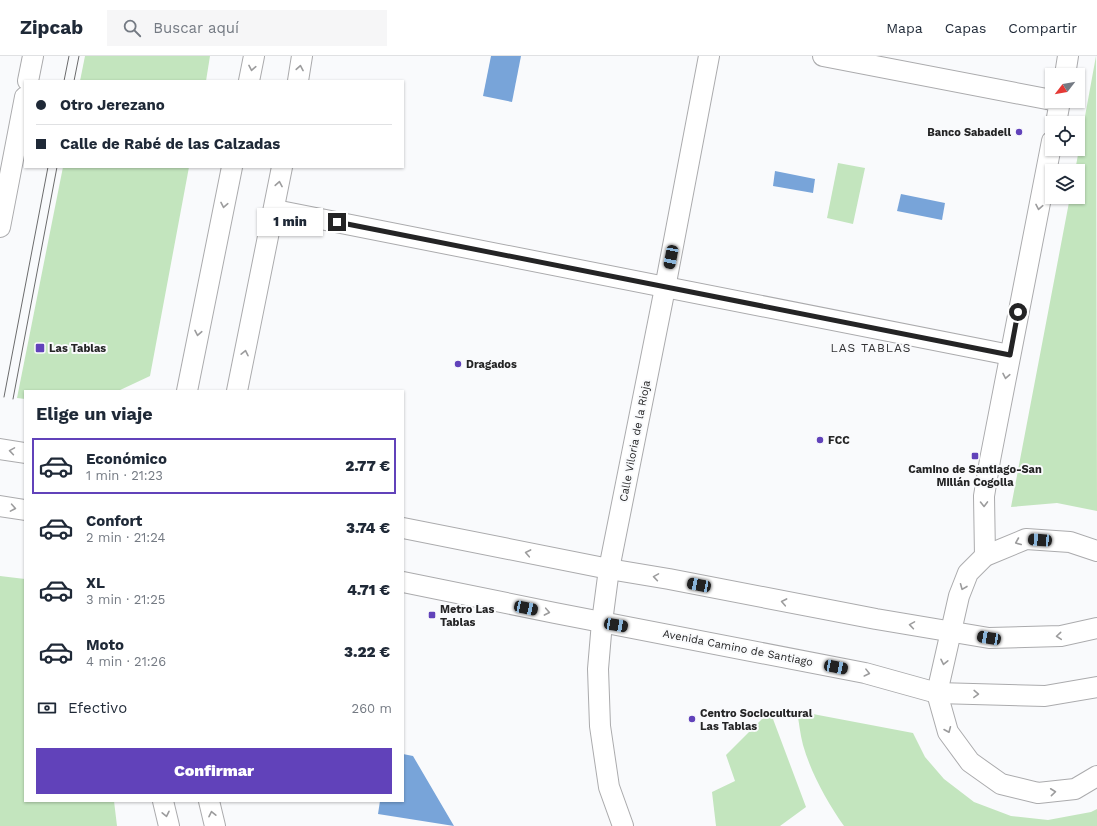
<!DOCTYPE html>
<html lang="es">
<meta charset="utf-8">
<style>
body{margin:0;font-family:"Work Sans",sans-serif;background:#f6f6f7;color:#1f2937;height:100vh;display:flex;flex-direction:column;font-size:15px;white-space:nowrap}
*{box-sizing:border-box;margin:0}
p{font-size:13px;color:#747a83}
.icon{flex:none;width:22px;height:22px;fill:none;stroke:currentColor;stroke-width:2;stroke-linecap:round;stroke-linejoin:round}
.map{position:relative;flex:1;overflow:hidden}
.details{position:absolute;left:24px;top:334px;width:380px;height:412px;display:flex;flex-direction:column;background:#fff;border-radius:0px;box-shadow:0 1px 3px #0004}
.details>*{flex:none}
.hud{position:absolute;left:24px;top:24px;width:380px;height:88px;border-radius:0px;box-shadow:0 1px 3px #0004;display:grid;align-content:center;height:88px;padding:0 12px;background:#fff}
.needle{width:26px;rotate:239deg}
.buttons{position:absolute;left:1045px;top:12px;display:grid;gap:8px}
.buttons a{display:grid;place-items:center;width:40px;height:40px;border-radius:0px;background:#fff;box-shadow:0 1px 3px #0004;font-size:20px}
.end{position:absolute;width:18px;height:18px;margin:-9px;border:5px solid #242425;background:#fff;box-shadow:0 0 0 2px #fff}
.from{border-radius:50%}
.bubble{position:absolute;height:28px;border-radius:0px;background:#fff;box-shadow:0 1px 3px #0004;font-size:13px;font-weight:800;line-height:28px;text-align:center}
.car{position:absolute;width:12px;height:24px;margin:-12px -6px;border-radius:5px;box-shadow:0 0 3px 1px #0007;background:linear-gradient(#222 24%,#8ab4d8 0 40%,#222 0 76%,#8ab4d8 0 86%,#222 0)}
.hud b{display:flex;align-items:center;gap:14px;height:38px;font-size:15px}
.hud b+b{border-top:1px solid #e0e1e3}
.hud i{width:10px;height:10px;background:#1f2937}
ul{padding:0;list-style:none}
li{display:flex;align-items:center;gap:12px;height:56px;margin:0 8px 6px;padding:0 4px;border:2px solid transparent;border-radius:0px}
li div{flex:1}
li b{display:block;font-size:15px}
li em{font-style:normal;font-weight:800}
li.on{border-color:#6142ba}
li>.icon{width:36px;height:36px;stroke-width:1.5}
h2{padding:0 12px;font-size:18px;line-height:48px}
.pay{display:flex;align-items:center;gap:10px;height:44px;padding:0 12px;font-size:15px}
.pay p{margin-inline-start:auto}
.action{display:flex;gap:8px;margin-top:auto;padding:8px 12px}
.action a{flex:1;height:46px;border-radius:0px;background:#6142ba;color:#fff;font-size:16px;font-weight:800;line-height:46px;text-align:center}
header{display:flex;align-items:center;gap:24px;box-sizing:border-box;height:56px;padding:0 20px;background:#fff;border-bottom:1px solid #e0e1e3}
header strong{font-size:19px}
nav{display:flex;gap:22px;margin-inline-start:auto;font-size:14px}
.search{width:280px;height:36px;background:#f6f6f7;display:flex;align-items:center;gap:10px;box-sizing:border-box;padding:0 14px;border-radius:0px;color:#747a83;font-size:15px}
.map>svg:first-child{display:block}
.green{fill:#c3e5be}
.water{fill:#78a4d9}
.lines{fill:none;stroke-linecap:round;stroke-linejoin:round}
.minor-casing{stroke:#ababad;stroke-width:22}
.minor{stroke:#fff;stroke-width:20}
.tram{stroke:#6b6b6c;stroke-width:1}
.oneway{stroke:#9c9c9d}
.route{stroke:#242425;stroke-width:5}
.poi-dot{fill:#6142ba;stroke:#f9fafc;stroke-width:1.5}
.labels{text-anchor:middle;dominant-baseline:central;stroke-width:4;stroke-linejoin:round;paint-order:stroke}
.poi-label{font-size:11px;font-weight:bold;fill:#242425;stroke:#f9fafc;text-anchor:start}
.street-label{font-size:11px;fill:#242425;stroke:#f9fafc}
.neighbourhood-label{font-size:12px;letter-spacing:1px;fill:#323234;stroke:#f9fafc}
</style>
<header>
<strong>Zipcab</strong>
<div class="search"><svg class="icon" aria-label="search" viewBox="0 0 24 24"><circle cx="10" cy="10" r="6"/><path d="M15 15l6 6"/></svg>Buscar aquí</div>
<nav><a>Mapa</a><a>Capas</a><a>Compartir</a></nav>
</header>
<div class="map">
<svg width="1097" height="770" viewBox="0 0 1097 770">
<rect width="100%" height="100%" fill="#f9fafc"/>
<g class="green">
<path d="M85,0H210L206,25H80Z"/>
<path d="M1096,0L1097,455L1057,447L1011,451L1070,141H1078V115H1075Z"/>
<path d="M838,107L865,112L853,168L827,162Z"/>
<path d="M63,111H189L150,320L118,335H25V343L17,342Z"/>
<path d="M0,520L25,523V745H114L117,770H0Z"/>
<path d="M770,655L806,751L780,770H716L712,736L735,725L726,699Z"/>
<path d="M797,655L913,677L925,701L944,723L974,746L1011,760L1048,764L1091,756L1097,753V770H844C827,746 811,717 803,689C800,678 799,666 797,655Z"/>
</g>
<g class="water">
<path d="M491,0H521L512,46L483,40Z"/>
<path d="M775,115L815,123L813,137L773,130Z"/>
<path d="M901,138L945,147L942,164L897,155Z"/>
<path d="M403,698L413,700L454,770L378,758L380,745H403Z"/>
</g>
<g class="lines">
<g class="minor-casing">
<g id="minor">
<path d="M823,0L1052,44"/>
<path d="M1065,19L1068,0"/>
<path d="M28,25L33,0"/>
<path d="M249,25L254,0"/>
<path d="M298,25L302,0"/>
<path d="M1056,67L1060,45"/>
<path d="M275,154L1010,299"/>
<path d="M0,171L25,41"/>
<path d="M187,335L232,111"/>
<path d="M237,335L282,111"/>
<path d="M0,393L25,397"/>
<path d="M0,450L25,454"/>
<path d="M403,472L609,513L669,523L876,563L989,582L1061,580L1097,572"/>
<path d="M1097,495L1070,486L1026,483L985,500L968,517L959,540L937,637L948,676L970,706L1001,728L1038,737L1075,733L1097,720"/>
<path d="M985,500L984,440L990,404L1052,85"/>
<path d="M403,526L555,557L865,617L937,637L1045,640L1097,631"/>
<path d="M163,745L169,770"/>
<path d="M209,745L215,770"/>
<path d="M623,770L609,731L600,670L598,613L602,566L609,513L665,232L709,0"/>
</g>
</g>
<use href="#minor" class="minor"/>
<g class="tram">
<path d="M64,25L69,0"/>
<path d="M74,25L79,0"/>
<path d="M4,341L48,111"/>
<path d="M13,343L57,111"/>
</g>
</g>
<defs><path id="oneway-chevron" d="M-2-3.5L2.5 0L-2 3.5" fill="none" stroke-width="1.6" stroke-linecap="round" stroke-linejoin="round"/></defs>
<g class="oneway">
<use href="#oneway-chevron" transform="translate(252 12) rotate(101)"/>
<use href="#oneway-chevron" transform="translate(300 12) rotate(-80)"/>
<use href="#oneway-chevron" transform="translate(279 128) rotate(-80)"/>
<use href="#oneway-chevron" transform="translate(224 149) rotate(101)"/>
<use href="#oneway-chevron" transform="translate(1039 151) rotate(101)"/>
<use href="#oneway-chevron" transform="translate(198 277) rotate(101)"/>
<use href="#oneway-chevron" transform="translate(245 297) rotate(-78)"/>
<use href="#oneway-chevron" transform="translate(1006 320) rotate(101)"/>
<use href="#oneway-chevron" transform="translate(12 395) rotate(-171)"/>
<use href="#oneway-chevron" transform="translate(984 448) rotate(89)"/>
<use href="#oneway-chevron" transform="translate(13 452) rotate(10)"/>
<use href="#oneway-chevron" transform="translate(1018 486) rotate(157)"/>
<use href="#oneway-chevron" transform="translate(528 497) rotate(-169)"/>
<use href="#oneway-chevron" transform="translate(656 521) rotate(-171)"/>
<use href="#oneway-chevron" transform="translate(963 531) rotate(112)"/>
<use href="#oneway-chevron" transform="translate(784 546) rotate(-169)"/>
<use href="#oneway-chevron" transform="translate(547 556) rotate(11)"/>
<use href="#oneway-chevron" transform="translate(912 569) rotate(-171)"/>
<use href="#oneway-chevron" transform="translate(1059 580) rotate(175)"/>
<use href="#oneway-chevron" transform="translate(944 606) rotate(102)"/>
<use href="#oneway-chevron" transform="translate(867 617) rotate(14)"/>
<use href="#oneway-chevron" transform="translate(976 638) rotate(2)"/>
<use href="#oneway-chevron" transform="translate(948 674) rotate(67)"/>
<use href="#oneway-chevron" transform="translate(1053 736) rotate(-6)"/>
<use href="#oneway-chevron" transform="translate(166 758) rotate(78)"/>
<use href="#oneway-chevron" transform="translate(212 758) rotate(-102)"/>
</g>
<g class="lines">
<path class="route" d="M337,166L1010,299L1018,256"/>
</g>
<g class="poi-dot">
<circle cx="1019" cy="76" r="4"/>
<rect x="35" y="287" width="10" height="10" rx="2"/>
<circle cx="458" cy="308" r="4"/>
<circle cx="820" cy="384" r="4"/>
<rect x="971" y="396" width="8" height="8" rx="2"/>
<rect x="428" y="555" width="8" height="8" rx="2"/>
<circle cx="692" cy="663" r="4"/>
</g>
<g class="labels">
<g class="poi-label">
<text x="1011" y="76" text-anchor="end">Banco Sabadell</text>
<text x="49" y="292">Las Tablas</text>
<text x="466" y="308">Dragados</text>
<text x="828" y="384">FCC</text>
<text x="975" y="413" text-anchor="middle">Camino de Santiago-San<tspan x="975" dy="13">Millán Cogolla</tspan></text>
<text x="440" y="553">Metro Las<tspan x="440" dy="13">Tablas</tspan></text>
<text x="700" y="657">Centro Sociocultural<tspan x="700" dy="13">Las Tablas</tspan></text>
</g>
<g class="street-label">
<text transform="translate(635 385) rotate(-79)">Calle Viloria de la Rioja</text>
<text transform="translate(738 592) rotate(11)">Avenida Camino de Santiago</text>
</g>
<g class="neighbourhood-label">
<text x="871" y="292">LAS TABLAS</text>
</g>
</g>
</svg>
<div class="buttons">
<a><svg class="needle" viewBox="-14 -14 28 28"><path d="M0-13l5 13h-10z" fill="#e53935"/><path d="M0 13l5-13h-10z" fill="#747a83"/></svg></a>
<a><svg class="icon" aria-label="locate" viewBox="0 0 24 24"><circle cx="12" cy="12" r="6"/><path d="M12 2v4M12 18v4M2 12h4M18 12h4"/></svg></a>
<a><svg class="icon" aria-label="layers" viewBox="0 0 24 24"><path d="M12 4l9 5-9 5-9-5zM3 14l9 5 9-5"/></svg></a>
</div>
<i class="end from" style="left:1018px;top:256px"></i>
<i class="end" style="left:337px;top:166px"></i>
<div class="bubble" style="left:257px;top:152px;width:66px">1 min</div>
<i class="car" style="left:671px;top:201px;rotate:191deg"></i>
<i class="car" style="left:1040px;top:484px;rotate:274deg"></i>
<i class="car" style="left:699px;top:529px;rotate:281deg"></i>
<i class="car" style="left:526px;top:552px;rotate:102deg"></i>
<i class="car" style="left:616px;top:569px;rotate:100deg"></i>
<i class="car" style="left:989px;top:582px;rotate:280deg"></i>
<i class="car" style="left:836px;top:611px;rotate:101deg"></i>
<div class="hud">
<b><i class="from"></i>Otro Jerezano</b>
<b><i></i>Calle de Rabé de las Calzadas</b>
</div>
<section class="details">
<h2>Elige un viaje</h2>
<ul>
<li class="on"><svg class="icon" aria-label="car" viewBox="0 0 24 24"><path d="M5 17H2v-5l4-1 3-4h7l3 4 3 1v5h-3M9 17h6M6 11h13"/><circle cx="7" cy="17" r="2"/><circle cx="17" cy="17" r="2"/></svg><div><b>Económico</b><p>1 min · 21:23</p></div><em>2.77 €</em></li>
<li><svg class="icon" aria-label="car" viewBox="0 0 24 24"><path d="M5 17H2v-5l4-1 3-4h7l3 4 3 1v5h-3M9 17h6M6 11h13"/><circle cx="7" cy="17" r="2"/><circle cx="17" cy="17" r="2"/></svg><div><b>Confort</b><p>2 min · 21:24</p></div><em>3.74 €</em></li>
<li><svg class="icon" aria-label="car" viewBox="0 0 24 24"><path d="M5 17H2v-5l4-1 3-4h7l3 4 3 1v5h-3M9 17h6M6 11h13"/><circle cx="7" cy="17" r="2"/><circle cx="17" cy="17" r="2"/></svg><div><b>XL</b><p>3 min · 21:25</p></div><em>4.71 €</em></li>
<li><svg class="icon" aria-label="car" viewBox="0 0 24 24"><path d="M5 17H2v-5l4-1 3-4h7l3 4 3 1v5h-3M9 17h6M6 11h13"/><circle cx="7" cy="17" r="2"/><circle cx="17" cy="17" r="2"/></svg><div><b>Moto</b><p>4 min · 21:26</p></div><em>3.22 €</em></li>
</ul>
<div class="pay"><svg class="icon" aria-label="cash" viewBox="0 0 24 24"><path d="M3 7h18v10H3z"/><circle cx="12" cy="12" r="2"/></svg>Efectivo<p>260 m</p></div>
<div class="action"><a>Confirmar</a></div>
</section>
</div>
